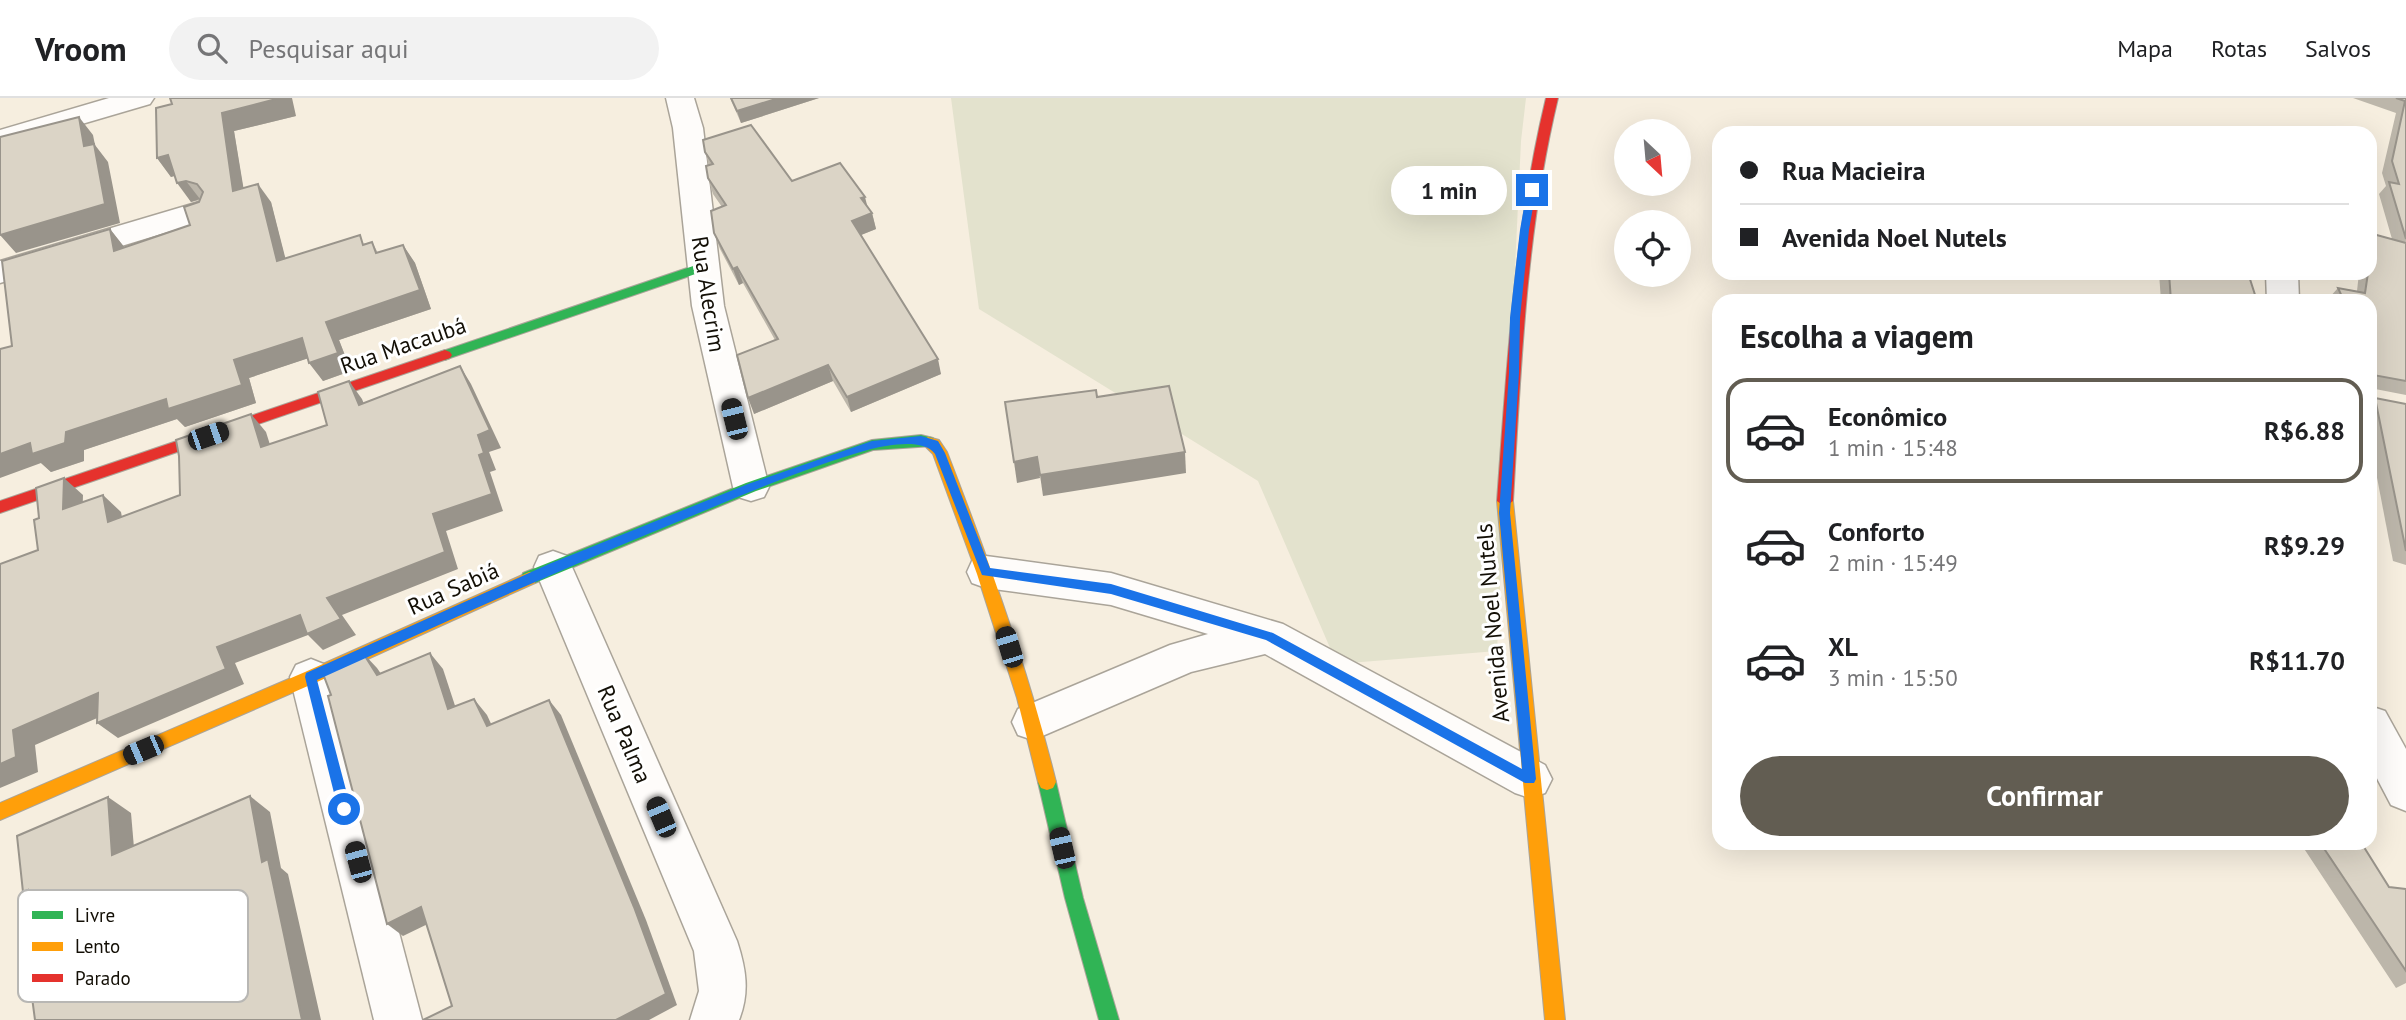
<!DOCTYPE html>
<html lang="pt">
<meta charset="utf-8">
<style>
body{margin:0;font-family:"PT Sans",sans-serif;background:#f2f2f2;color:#202124;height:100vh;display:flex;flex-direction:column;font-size:26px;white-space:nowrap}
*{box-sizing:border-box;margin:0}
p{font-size:23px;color:#757577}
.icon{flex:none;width:38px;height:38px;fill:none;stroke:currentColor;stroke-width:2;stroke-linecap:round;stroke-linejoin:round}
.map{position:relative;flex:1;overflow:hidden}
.side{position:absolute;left:1712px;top:196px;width:665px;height:556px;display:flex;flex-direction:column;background:#fff;border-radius:21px;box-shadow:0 7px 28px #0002}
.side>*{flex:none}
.banner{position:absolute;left:1712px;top:28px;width:665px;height:154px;border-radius:21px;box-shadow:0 7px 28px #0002;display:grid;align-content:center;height:154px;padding:0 28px;background:#fff}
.needle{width:46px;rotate:154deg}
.buttons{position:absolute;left:1614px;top:21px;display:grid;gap:14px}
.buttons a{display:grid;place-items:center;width:77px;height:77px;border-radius:50%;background:#fff;box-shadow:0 7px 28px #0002;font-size:35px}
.end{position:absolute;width:32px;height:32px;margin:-16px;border:9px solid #1a73e8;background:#fff;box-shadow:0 0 0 4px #fff}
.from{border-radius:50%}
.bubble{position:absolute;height:49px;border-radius:24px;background:#fff;box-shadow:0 7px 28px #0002;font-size:23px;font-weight:700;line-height:49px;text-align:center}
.car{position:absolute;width:21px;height:42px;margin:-21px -10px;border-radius:9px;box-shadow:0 0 5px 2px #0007;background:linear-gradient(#222 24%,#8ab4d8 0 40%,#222 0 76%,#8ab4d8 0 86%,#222 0)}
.banner b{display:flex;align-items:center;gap:24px;height:66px;font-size:26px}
.banner b+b{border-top:2px solid #e0e0e0}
.banner i{width:18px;height:18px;background:#202124}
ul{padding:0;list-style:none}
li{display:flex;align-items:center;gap:21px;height:105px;margin:0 14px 10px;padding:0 14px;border:4px solid transparent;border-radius:21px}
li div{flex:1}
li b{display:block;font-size:26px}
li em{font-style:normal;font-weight:700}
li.current{border-color:#625d52}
li>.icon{width:63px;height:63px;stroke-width:1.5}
h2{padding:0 28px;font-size:32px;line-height:84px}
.cta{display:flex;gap:14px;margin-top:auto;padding:14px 28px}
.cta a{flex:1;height:80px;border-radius:42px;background:#625d52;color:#fff;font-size:28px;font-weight:700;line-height:80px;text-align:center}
header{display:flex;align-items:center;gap:42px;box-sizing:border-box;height:98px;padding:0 35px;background:#fff;border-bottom:2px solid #e0e0e0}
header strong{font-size:33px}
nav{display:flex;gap:38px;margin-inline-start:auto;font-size:24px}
.search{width:490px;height:63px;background:#f2f2f2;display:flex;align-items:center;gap:18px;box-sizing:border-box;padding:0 24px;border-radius:38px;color:#757577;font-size:26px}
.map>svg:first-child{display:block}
.green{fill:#e3e2cd}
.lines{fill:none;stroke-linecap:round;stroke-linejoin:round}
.street-casing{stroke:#aaa499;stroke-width:3}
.fast-casing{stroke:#aaa499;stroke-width:2}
.slow-casing{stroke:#aaa499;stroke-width:2}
.jam-casing{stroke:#aaa499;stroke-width:2}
.street{fill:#fefcfa;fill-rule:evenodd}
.fast{fill:#30b455;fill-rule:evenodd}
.slow{fill:#ff9f0a;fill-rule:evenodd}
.jam{fill:#e5322d;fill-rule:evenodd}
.wall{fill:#bcb6aa}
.shaded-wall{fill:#99948b}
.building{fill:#dbd4c6;stroke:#99948b;stroke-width:2}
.route{fill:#1a73e8}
.labels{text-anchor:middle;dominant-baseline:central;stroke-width:6;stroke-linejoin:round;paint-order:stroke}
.street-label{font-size:23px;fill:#130f06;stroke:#fff}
.key{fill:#fff;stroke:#b8b7b4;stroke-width:2}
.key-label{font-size:19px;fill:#130f06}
</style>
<header>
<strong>Vroom</strong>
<div class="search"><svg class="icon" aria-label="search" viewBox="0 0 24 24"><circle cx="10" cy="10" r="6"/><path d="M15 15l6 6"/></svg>Pesquisar aqui</div>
<nav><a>Mapa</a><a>Rotas</a><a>Salvos</a></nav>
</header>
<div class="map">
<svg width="2406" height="922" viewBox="0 0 2406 922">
<rect width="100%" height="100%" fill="#f6eedf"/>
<path class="green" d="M951,0H1526L1521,43L1497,553L1337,566L1258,383L979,211Z"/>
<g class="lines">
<g class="street-casing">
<g id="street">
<path d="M109,0H154L150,6L0,50V32Z"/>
<path d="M666,0H694L703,30L724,208L769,389L764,399L751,403L738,399L733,389L692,208L673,30Z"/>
<path d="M199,104L210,107L214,114L210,121L0,185V163Z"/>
<path d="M2266,175H2298L2299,203H2267Z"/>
<path d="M553,453L567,458L572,469L737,843C746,871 750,894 739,922H690L699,893L694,853L534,469L539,458Z"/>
<path d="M986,458L1111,475L1283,526L1545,667L1552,681L1545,695L1530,700L1515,695L1265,556L1191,574L1033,642L1018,637L1012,624L1018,611L1170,547L1208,536L1111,507L986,490L972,485L967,474L972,463Z"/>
<path d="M311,561L326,567L332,579L422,922H374L290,579L296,567Z"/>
<path d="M2370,608L2385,613L2406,651V713L2391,707L2370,667Z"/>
</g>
</g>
<g class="fast-casing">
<g id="fast">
<path d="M702,165L709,169L707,172L450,260L445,262L438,257L440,254Z"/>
<path d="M921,337L933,340L935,344L933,348L873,352L756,393L535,485H523L521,480L523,475L746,385L872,342Z"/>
<path d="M1047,676L1053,678L1056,684L1083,800L1119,922H1099L1065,800L1038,684L1041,678Z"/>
</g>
</g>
<g class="slow-casing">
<g id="slow">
<path d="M928,339L939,342L947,354C989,463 1028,571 1056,684L1053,690L1047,692L1041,690L1038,684L1017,600L977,476L933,356L921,344Z"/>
<path d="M1505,397L1513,403L1565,922H1545L1497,403Z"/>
<path d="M529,474L535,475L537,480L535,485L317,584L0,722V705L305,574Z"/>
</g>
</g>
<g class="jam-casing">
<g id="jam">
<path d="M1546,0H1558C1526,133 1521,267 1513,403L1505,409L1497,403C1507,267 1514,133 1546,0Z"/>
<path d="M445,252L450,254L452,257L450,260L0,415V403Z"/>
</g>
</g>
<use href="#street" class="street"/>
<use href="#fast" class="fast"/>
<use href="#slow" class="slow"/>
<use href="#jam" class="jam"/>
</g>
<g class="wall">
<path d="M730,0H819L741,25Z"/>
<path d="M2353,0H2406V297L2370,290V203H2329L2328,201L2338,190L2357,193L2359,175H2370V140L2373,136L2392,141L2379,96L2386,88L2382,75L2396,15Z"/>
<path d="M156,10L296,18L234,33L243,90L271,104L285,161L372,144L378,155L403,147L415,165L431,211L339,242L351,273L323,283L308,260L249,280L256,305L185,329L177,321L84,352V363L51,374L41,365L12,248L110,131L124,149L190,127L200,102L191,104L175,78L171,79L157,60Z"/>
<path d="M705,54L792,83L868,110L872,115L876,131L861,137L941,276L851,314L833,283L754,316L775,242L743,185L739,187L720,151L714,135L722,109L713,96L708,80L709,67Z"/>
<path d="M2159,175H2248L2257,203H2161Z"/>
<path d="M2375,300L2406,306V467L2393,463L2370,343V306Z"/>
<path d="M2301,746H2362L2389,789L2406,791V885L2396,890Z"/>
</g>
<g class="shaded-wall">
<path d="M280,0H292L296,18L234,33L247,111L233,93L222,15Z"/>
<path d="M779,0H819L741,25L737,13Z"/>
<path d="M79,19L93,37L95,47L108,64L120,125L16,155L0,137L84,48Z"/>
<path d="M168,57L182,75L171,79L157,60Z"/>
<path d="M186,83L200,101L191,104L177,85Z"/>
<path d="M258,86L271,104L291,182L277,163Z"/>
<path d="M865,99L869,115L861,100Z"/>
<path d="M872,115L876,131L856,139L852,123Z"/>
<path d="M110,131L125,150L114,153Z"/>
<path d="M403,147L415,165L431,211L339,242L351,273L323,283L309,265L326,224Z"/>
<path d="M737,169L743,185L739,187L733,171Z"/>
<path d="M302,240L315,258L249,280L256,305L185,329L177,321L84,352V363L51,374L41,365L0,380V356L30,345L66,334L234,262Z"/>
<path d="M938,261L941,276L851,314L847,299Z"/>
<path d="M828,267L833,283L754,316L748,300Z"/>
<path d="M460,268L471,286L501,350L489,354L496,372L490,374L503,413L446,433L458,471L342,517L356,537L323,552L308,537L235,565L244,586L118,640L97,625L217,549L327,500L433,416L479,357L478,337Z"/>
<path d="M349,283L362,301L371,324L359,307Z"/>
<path d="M251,316L266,334L276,366L261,349Z"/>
<path d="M1185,354L1186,375L1043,398L1040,377Z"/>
<path d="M1037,359L1040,380L1017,385L1014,364Z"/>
<path d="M64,380L83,397L82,428L63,411Z"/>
<path d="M103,397L121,414L126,441L108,424Z"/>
<path d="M363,555L377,570L392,592L377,577Z"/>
<path d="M430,555L443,571L461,626L448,611Z"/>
<path d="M98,595L118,611L35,647L38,674L0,690V666L13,632Z"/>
<path d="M474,601L487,617L499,643L487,628Z"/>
<path d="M549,602L561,617L646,822L677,907L649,922H616Z"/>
<path d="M250,698L270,714L281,770L288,776L321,922H302L262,764Z"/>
<path d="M108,699L131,715L136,773L112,757Z"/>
<path d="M421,809L436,822L403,838L387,826Z"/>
</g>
<g class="building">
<path d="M170,0H280L222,15L233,93L258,86L277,163L360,137L363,147L372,144L376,155L403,147L420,192L326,224L338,255L309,265L302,240L234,262L242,287L168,311L166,301L66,334L65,345L32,356L30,345L0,356V251L12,248L2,163L110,131L114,153L190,127L184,109L199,104L203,94L197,86L186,83L177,85L168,57L157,60L156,10L172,6Z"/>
<path d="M731,0H779L737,13Z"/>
<path d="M2396,0H2406V141L2389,84L2399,86L2392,63L2405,3Z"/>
<path d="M79,19L84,48L94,46L105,106L0,137V39Z"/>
<path d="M751,27L792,83L840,65L865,99L861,100L872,115L852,123L938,261L847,299L828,267L748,300L737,257L778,241L737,169L733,171L714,135L711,113L726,107L708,80L706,68L713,66L705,54L703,42Z"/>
<path d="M2373,136L2406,145V283L2373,277L2370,267V203H2344L2338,190L2365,195L2368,175H2370V164Z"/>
<path d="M2169,175H2248L2257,203H2171Z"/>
<path d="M460,268L490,332L478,337L484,355L479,357L492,396L433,416L445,454L327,500L341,521L307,536L300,517L217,549L226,571L97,625L98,595L13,632L16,659L0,666V466L38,452L34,422L39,420L36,390L64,380L63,411L103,397L108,424L180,397L179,358L176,342L251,316L261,349L327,327L318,294L349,283L359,307Z"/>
<path d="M1169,288L1185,354L1040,377L1037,359L1014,364L1005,304L1096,292L1097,299Z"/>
<path d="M2375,300L2406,306V453Z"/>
<path d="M363,555L377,577L430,555L448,611L474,601L487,628L549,602L634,809L666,896L616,922H423L452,908L421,809L387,826L328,598L331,597L322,573Z"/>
<path d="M250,698L262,764L268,761L302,922H35L28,869L32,867L28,792L23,794L17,738L108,699L112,757Z"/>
<path d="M2321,746H2362L2389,789L2406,791V873Z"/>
</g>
<path class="route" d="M1532,89L1536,92L1529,132L1520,220L1519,275L1510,415L1536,681L1534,685H1525L1266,542L1111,496L982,477L935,356C924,340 888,347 871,351C806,369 743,397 682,422C559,472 438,527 317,582L351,711L344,717L339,715L305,579L306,575L549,466L748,386L872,343L921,338L938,343L945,355L990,470L1111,486L1273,535L1522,671L1499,415L1509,275L1510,220L1520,132L1527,92Z"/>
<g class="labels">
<g class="street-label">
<text transform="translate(709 196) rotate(81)">Rua Alecrim</text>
<text transform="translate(403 247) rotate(-19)">Rua Macaubá</text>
<text transform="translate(453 490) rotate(-24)">Rua Sabiá</text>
<text transform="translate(1492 525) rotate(-95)">Avenida Noel Nutels</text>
<text transform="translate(625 636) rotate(67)">Rua Palma</text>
</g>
</g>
<rect x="18" y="792" width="230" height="112" rx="10" class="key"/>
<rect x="32" y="813" width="31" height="8" fill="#30b455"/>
<rect x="32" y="844" width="31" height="9" fill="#ff9f0a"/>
<rect x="32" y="876" width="31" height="8" fill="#e5322d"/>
<g class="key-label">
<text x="75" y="824">Livre</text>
<text x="75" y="855">Lento</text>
<text x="75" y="887">Parado</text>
</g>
</svg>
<div class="buttons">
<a><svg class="needle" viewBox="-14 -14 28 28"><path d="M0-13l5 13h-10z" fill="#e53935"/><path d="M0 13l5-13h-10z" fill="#757577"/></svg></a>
<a><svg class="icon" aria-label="locate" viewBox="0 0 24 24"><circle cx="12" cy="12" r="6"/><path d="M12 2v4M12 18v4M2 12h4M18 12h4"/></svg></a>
</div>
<i class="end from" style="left:344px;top:711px"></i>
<i class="end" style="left:1532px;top:92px"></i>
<div class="bubble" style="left:1391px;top:68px;width:116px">1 min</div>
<i class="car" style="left:734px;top:321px;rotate:346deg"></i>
<i class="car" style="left:208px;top:338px;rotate:71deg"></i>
<i class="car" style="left:1009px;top:549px;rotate:343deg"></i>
<i class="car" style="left:143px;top:652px;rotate:247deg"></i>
<i class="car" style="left:661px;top:719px;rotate:337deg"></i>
<i class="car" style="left:1062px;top:750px;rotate:347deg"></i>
<i class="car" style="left:358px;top:764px;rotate:345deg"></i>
<div class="banner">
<b><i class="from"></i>Rua Macieira</b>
<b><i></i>Avenida Noel Nutels</b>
</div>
<section class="side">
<h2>Escolha a viagem</h2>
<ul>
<li class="current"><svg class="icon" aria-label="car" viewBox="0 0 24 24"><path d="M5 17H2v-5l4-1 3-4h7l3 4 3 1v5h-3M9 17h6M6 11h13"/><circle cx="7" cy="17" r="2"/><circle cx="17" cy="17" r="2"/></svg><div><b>Econômico</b><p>1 min · 15:48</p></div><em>R$6.88</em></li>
<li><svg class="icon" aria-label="car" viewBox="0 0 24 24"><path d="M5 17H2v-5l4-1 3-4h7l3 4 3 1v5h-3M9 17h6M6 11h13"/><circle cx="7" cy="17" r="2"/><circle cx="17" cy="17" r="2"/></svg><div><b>Conforto</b><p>2 min · 15:49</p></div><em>R$9.29</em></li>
<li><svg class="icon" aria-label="car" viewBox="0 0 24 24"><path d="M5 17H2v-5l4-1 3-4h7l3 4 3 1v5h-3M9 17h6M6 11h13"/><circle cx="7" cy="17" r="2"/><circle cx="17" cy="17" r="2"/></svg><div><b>XL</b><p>3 min · 15:50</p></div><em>R$11.70</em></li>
</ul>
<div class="cta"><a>Confirmar</a></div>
</section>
</div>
